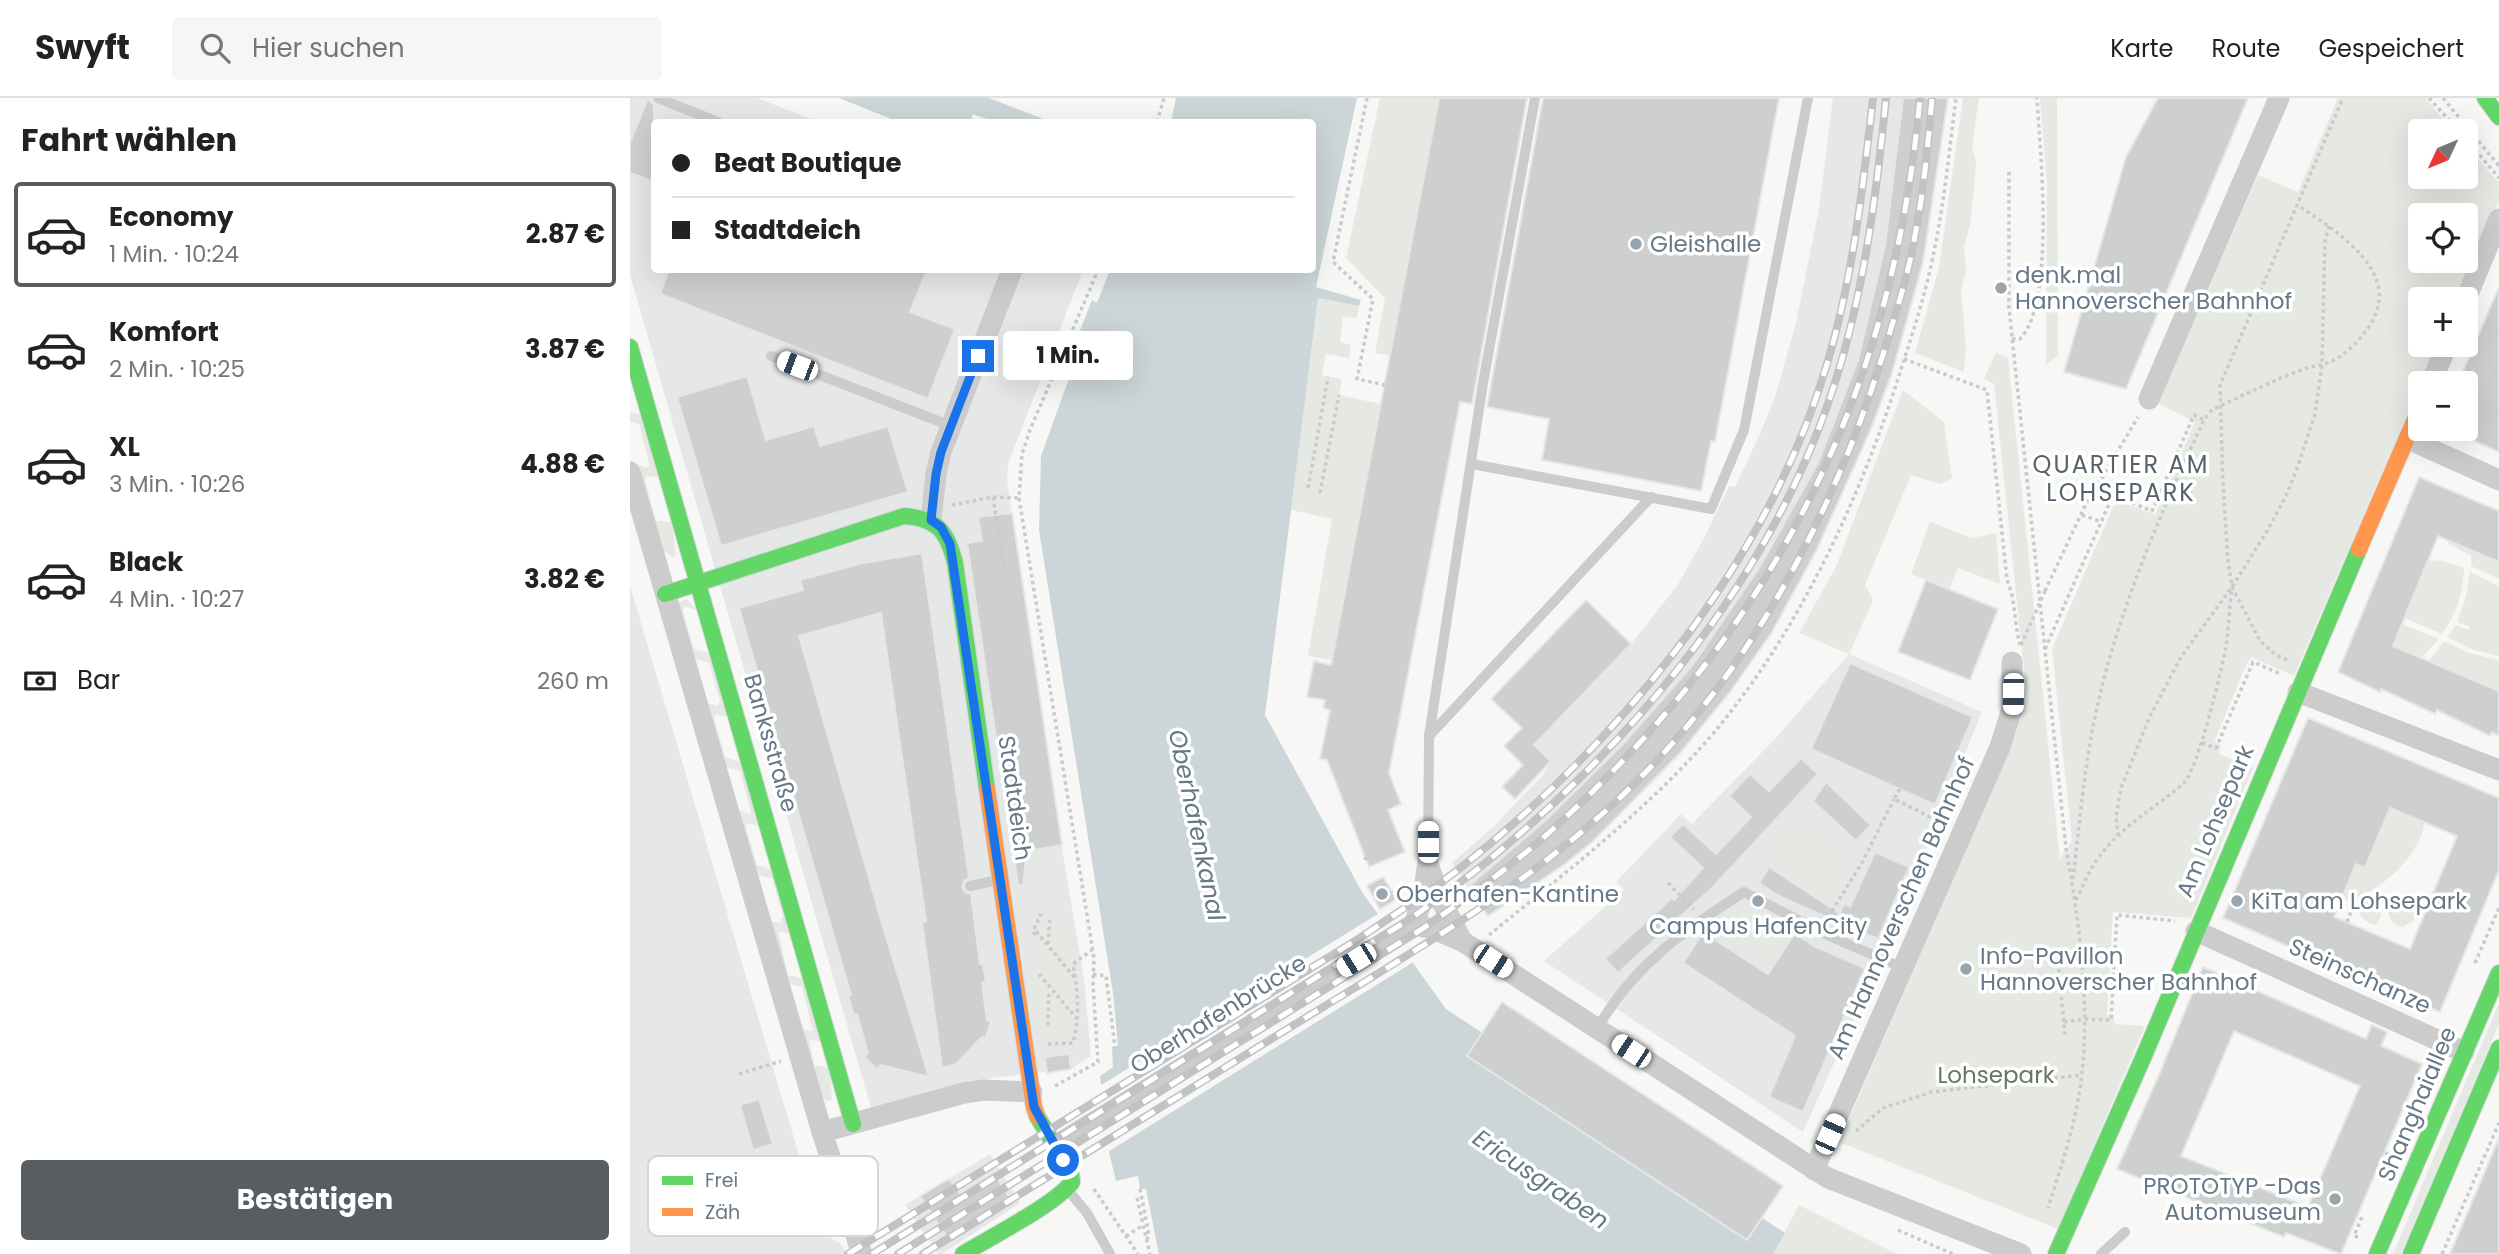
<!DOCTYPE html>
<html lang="de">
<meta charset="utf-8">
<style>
body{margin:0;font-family:Poppins,sans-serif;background:#f6f6f6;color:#222;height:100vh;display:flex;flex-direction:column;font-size:26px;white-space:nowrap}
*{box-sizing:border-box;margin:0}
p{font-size:23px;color:#767676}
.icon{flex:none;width:38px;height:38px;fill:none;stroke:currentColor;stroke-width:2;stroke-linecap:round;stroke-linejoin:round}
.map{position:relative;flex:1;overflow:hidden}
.details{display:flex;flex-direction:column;background:#fff;width:630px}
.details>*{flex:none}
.guide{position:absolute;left:21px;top:21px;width:665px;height:154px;border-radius:7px;box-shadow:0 7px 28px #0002;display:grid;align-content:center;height:154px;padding:0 21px;background:#fff}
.needle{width:46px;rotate:226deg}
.tools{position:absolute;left:1778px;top:21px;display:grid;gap:14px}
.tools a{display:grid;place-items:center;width:70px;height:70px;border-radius:7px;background:#fff;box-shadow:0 7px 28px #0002;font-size:35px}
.end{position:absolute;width:32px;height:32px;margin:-16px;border:9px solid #1a73e8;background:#fff;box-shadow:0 0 0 4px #fff}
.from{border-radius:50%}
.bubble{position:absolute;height:49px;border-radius:7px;background:#fff;box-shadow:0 7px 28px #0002;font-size:23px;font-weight:700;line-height:49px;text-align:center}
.car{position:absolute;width:21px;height:42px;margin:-21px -10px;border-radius:9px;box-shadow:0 0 5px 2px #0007;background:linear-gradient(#fff 24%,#345 0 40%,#fff 0 76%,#345 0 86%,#fff 0)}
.guide b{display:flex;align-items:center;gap:24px;height:66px;font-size:26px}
.guide b+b{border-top:2px solid #e0e0e0}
.guide i{width:18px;height:18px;background:#222}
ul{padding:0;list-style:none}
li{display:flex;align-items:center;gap:21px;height:105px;margin:0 14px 10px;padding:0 7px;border:4px solid transparent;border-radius:7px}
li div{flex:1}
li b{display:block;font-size:26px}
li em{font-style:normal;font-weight:700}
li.selected{border-color:#585d61}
li>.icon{width:63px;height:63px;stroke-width:1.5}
h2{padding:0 21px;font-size:32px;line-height:84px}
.pay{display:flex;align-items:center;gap:18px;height:77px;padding:0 21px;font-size:26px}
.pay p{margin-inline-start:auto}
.button{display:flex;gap:14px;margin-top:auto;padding:14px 21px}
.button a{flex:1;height:80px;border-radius:7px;background:#585d61;color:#fff;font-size:28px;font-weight:700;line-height:80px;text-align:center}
header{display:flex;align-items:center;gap:42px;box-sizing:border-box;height:98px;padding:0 35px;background:#fff;border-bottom:2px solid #e0e0e0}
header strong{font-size:33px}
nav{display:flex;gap:38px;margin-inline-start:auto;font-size:24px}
.search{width:490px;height:63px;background:#f6f6f6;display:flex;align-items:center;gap:18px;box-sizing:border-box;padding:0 24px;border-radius:7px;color:#767676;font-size:26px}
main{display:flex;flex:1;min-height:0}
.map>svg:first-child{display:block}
.built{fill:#e6e7e7}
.green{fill:#e6e9e3;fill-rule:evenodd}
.water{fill:#ccd5d7}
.pier{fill:#f7f7f6}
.building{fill:#ced0d0;stroke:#e6e6e6;stroke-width:2;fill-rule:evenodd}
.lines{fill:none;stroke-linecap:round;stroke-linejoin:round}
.fast-casing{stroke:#d4d5d6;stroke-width:18}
.slow-casing{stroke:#d4d5d6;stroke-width:18}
.path{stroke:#c8cacb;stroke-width:3.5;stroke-dasharray:3.5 3.5;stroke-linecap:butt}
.lane{stroke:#cccccd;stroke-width:10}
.street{stroke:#cccccd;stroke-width:21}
.fast{stroke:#63d668;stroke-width:16}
.slow{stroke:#ff974d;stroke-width:16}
.rail-casing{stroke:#c1c2c4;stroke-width:8}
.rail{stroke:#fff;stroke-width:5;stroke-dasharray:16;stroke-linecap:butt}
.path-bridge{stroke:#c8cacb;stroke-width:3.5;stroke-dasharray:3.5 3.5;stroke-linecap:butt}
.route{stroke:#1a73e8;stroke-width:9}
.poi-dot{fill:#99a5ad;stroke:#fff;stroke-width:2.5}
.labels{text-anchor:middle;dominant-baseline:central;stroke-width:7;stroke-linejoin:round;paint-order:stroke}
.poi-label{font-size:23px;fill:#677986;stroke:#fff;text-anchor:start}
.street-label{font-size:23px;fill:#677986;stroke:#fff}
.park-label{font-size:23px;fill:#667862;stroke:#fff}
.neighbourhood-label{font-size:24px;letter-spacing:2px;fill:#55626b;stroke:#fff}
.water-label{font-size:24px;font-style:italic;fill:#637a82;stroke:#fff}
.key{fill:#fff;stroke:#d1d7db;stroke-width:2}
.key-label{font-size:19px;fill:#677986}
</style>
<header>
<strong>Swyft</strong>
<div class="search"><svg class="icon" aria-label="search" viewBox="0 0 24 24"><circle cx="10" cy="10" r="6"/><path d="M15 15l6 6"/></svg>Hier suchen</div>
<nav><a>Karte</a><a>Route</a><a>Gespeichert</a></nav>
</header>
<main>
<section class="details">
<h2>Fahrt wählen</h2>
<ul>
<li class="selected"><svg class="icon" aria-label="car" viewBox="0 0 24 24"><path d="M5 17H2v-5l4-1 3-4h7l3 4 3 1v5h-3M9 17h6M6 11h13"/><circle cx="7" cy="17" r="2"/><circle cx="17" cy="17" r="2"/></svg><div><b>Economy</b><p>1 Min. · 10:24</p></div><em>2.87 €</em></li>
<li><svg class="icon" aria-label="car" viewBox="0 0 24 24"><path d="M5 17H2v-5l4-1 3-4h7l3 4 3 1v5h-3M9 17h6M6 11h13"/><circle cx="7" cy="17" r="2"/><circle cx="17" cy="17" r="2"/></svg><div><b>Komfort</b><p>2 Min. · 10:25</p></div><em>3.87 €</em></li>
<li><svg class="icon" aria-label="car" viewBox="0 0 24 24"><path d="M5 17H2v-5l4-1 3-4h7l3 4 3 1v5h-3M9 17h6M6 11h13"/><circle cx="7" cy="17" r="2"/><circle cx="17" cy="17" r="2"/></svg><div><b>XL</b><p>3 Min. · 10:26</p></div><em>4.88 €</em></li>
<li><svg class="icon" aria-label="car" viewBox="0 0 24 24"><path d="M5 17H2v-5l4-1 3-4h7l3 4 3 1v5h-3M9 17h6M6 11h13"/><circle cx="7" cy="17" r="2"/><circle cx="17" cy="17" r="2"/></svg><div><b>Black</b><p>4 Min. · 10:27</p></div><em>3.82 €</em></li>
</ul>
<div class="pay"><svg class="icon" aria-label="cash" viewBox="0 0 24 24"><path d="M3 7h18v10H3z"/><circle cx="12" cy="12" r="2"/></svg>Bar<p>260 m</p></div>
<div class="button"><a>Bestätigen</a></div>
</section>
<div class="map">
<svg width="1869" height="1156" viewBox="0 0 1869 1156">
<rect width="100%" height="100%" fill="#f7f7f6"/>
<g class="built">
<path d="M0,0H127L189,24H24V172H453L378,366L377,382L430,738L454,880L461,958L441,971L361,980L242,1013L0,177Z"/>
<path d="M1203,0H1318L1293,164L1262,275L1240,333L1187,451L1142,534L1100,594L1050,655L962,744L858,818L822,765L865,727L913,677L921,663L904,647L1001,546L1047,488L1073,442L1099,388L1105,389L1129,338L1144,302L1166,225L1189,111Z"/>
<path d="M0,488L182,1101L194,1136L211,1146L218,1156H0Z"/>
<path d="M1219,556L1352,614L1251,860L1173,1034L914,863L994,792L986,784L1051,716L1062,726L1146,640Z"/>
<path d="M360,1056L390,1105L312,1156H308L275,1107Z"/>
</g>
<g class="green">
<path d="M750,0H809L760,258L745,255L755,200L716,160Z"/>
<path d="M1333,0H1349L1342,49L1346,64L1345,79L1340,126L1334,150L1336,173L1331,193L1336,247L1334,274L1285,255L1309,169Z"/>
<path d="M1410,0H1427L1428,257L1416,267L1417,87Z"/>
<path d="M1708,0H1795L1824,33H1790V79H1836V47L1869,85V103L1827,201H1790V247H1807L1664,578L1621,559L1617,565L1584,644L1591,647L1589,656L1623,670L1561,820L1483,814L1477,917H1484L1485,926L1515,928L1428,1131L1209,1044L1385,638L1392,613L1398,611L1364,286L1354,281L1366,254L1378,260L1430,761L1442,742L1422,551L1486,402L1525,417L1565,324L1528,305L1628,77L1668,94ZM1790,117H1836V163H1790Z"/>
<path d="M688,200L729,208L727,220L713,219L710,244L721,247L719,260L696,256L692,277L712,281L709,297L751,306L702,562L678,558L702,421L661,412Z"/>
<path d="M1273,292L1314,324L1322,380L1310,386L1281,377L1235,487L1243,502L1219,556L1169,535L1206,469Z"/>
<path d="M0,314L11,316L30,380L17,378L15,382L26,423L42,424L46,457L43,459L33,453L6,367L20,370L9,326L0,324Z"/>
<path d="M1300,424L1342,440L1366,435L1370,486L1328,470L1319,491L1281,476Z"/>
<path d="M1818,442L1869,464V481L1841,468V457L1818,446Z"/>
<path d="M1798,462L1813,463L1834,470C1833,496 1827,515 1812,536L1774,520Z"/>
<path d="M1840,474L1869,488V558L1844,552L1817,539L1826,527L1839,532L1840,529L1827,524L1836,499Z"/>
<path d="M57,501L67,512L54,508L53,513L64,551L80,555L99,619L86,617L84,621L95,659L112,665L130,728L117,725L116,730L127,767L143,772L162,837L148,833L158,877L173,880L192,944L179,941L184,967L200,970L202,1002L197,1003L190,998L170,931L183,933L172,889L158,886L139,823L150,825L153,818L142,780L126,777L107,712L121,716L110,673L93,668L75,604L87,608L90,603L79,565L62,560L48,509L49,504Z"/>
<path d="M1772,526L1809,541L1791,560L1763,548Z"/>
<path d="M1814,543L1839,555L1869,562V593L1799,563Z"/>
<path d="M1695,684L1794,724C1793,755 1752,792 1723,801C1709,805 1694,806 1680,808Z"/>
<path d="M1163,721L1227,763L1200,803L1136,761Z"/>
<path d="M1786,795L1790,803L1784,822L1773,829C1764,828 1760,822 1758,814C1763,803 1774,798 1786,795Z"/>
<path d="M1745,801L1749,805L1751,818L1746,827C1735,825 1726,817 1732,805Z"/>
<path d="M1122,809L1159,834L1142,862L1089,828L1090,824Z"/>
<path d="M409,815L422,819L440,831C446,875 454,904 444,949L411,953C404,908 389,858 409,815Z"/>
<path d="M1869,905V926L1771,1156H1763Z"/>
<path d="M1169,1107L1267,1156H1143Z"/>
</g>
<g class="water">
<path d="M209,0H359L421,24H365L343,16L340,24H269Z"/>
<path d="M546,0H727L686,189L731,202L729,208L688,200L635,617L732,794L816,911L1155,1135L1143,1156H529L516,1091H510L508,1078L486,1083L479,1054L470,978L483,969L482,949L488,948L483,895L409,432L411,358L441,275L434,273L462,202L467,205L480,172H682V24H541Z"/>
</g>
<path class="pier" d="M751,814L785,863L476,1055L468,989Z"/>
<g class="building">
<path d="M18,0L24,7V84L0,75V45Z"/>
<path d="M809,0H897L842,306L830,304L759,675L771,706L758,712L775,754L739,769L697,662L690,661L700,612L693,610L695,602L677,599L684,563L701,567Z"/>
<path d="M913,0H1149L1085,344L1081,343L1071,393L912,362L919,321L857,309Z"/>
<path d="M1273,0H1318L1293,164L1262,275L1240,333L1187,451L1142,534L1100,594L1050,655L962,744L935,766L858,818L838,789L916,722L994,645L1062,568L1129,470L1188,365L1228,262L1255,148Z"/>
<path d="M1528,0H1618L1496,291L1434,274L1496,59Z"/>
<path d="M39,172H297L280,214L325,231L298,301L30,196Z"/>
<path d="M1869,189V354L1836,339V285H1828Z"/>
<path d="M117,278L136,342L184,328L190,348L258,328L278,394L91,448L47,299Z"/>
<path d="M1789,379L1869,413V464L1808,438L1763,548L1869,593V638L1862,634L1860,638L1807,612L1805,616L1751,591L1750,594L1708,574Z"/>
<path d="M382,415L432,747L397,753L393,787H388L337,445L352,443L348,419Z"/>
<path d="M292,455L339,780L334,783L332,789L335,794L341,796L350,866H353L356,884L352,885L357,922L361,924L355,940L352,939L326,966L312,970L292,824L296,823L292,796L251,515L169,538L254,832L299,979L251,967L247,971L234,959L238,955L227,916L224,917L218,898L221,897L109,510L173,492L170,482L233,465Z"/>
<path d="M1296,482L1368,511L1340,582L1268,554Z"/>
<path d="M956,502L1001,546L904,647L921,663L885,701L872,689L893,667L874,648L892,630L861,601Z"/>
<path d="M1220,565L1343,619L1305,707L1181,651Z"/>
<path d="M1678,620L1869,700V772L1810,914L1593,820ZM1760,710L1827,738L1780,851L1704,819L1726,766L1735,770Z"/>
<path d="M1171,660L1188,676L1083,789L988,875L975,861L1042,800L1044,802L1073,770L1040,739L1053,726L1086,756L1121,719L1099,698L1120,676L1139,693Z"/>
<path d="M1196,684L1241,727L1226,743L1183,703Z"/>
<path d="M1245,754L1279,769L1248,841L1206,823L1214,806L1220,809Z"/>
<path d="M1139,769L1209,815L1205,823L1149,798L1129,785Z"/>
<path d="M753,779L767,801L750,811L737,788Z"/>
<path d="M1073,834L1138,876L1165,835L1184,848L1235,870L1173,1014L1139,999L1165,938L1053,865Z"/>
<path d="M1573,869L1736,941L1742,927L1757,934L1751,948L1792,966L1711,1156L1656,1135L1654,1139L1487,1071L1529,977ZM1604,933L1730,988L1678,1109L1551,1058Z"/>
<path d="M872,904L1153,1088L1117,1142L837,958Z"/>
<path d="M439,956L441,971L417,975L415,959Z"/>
<path d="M129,1001L143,1046L123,1052L110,1007Z"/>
<path d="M1869,1040V1156H1820Z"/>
<path d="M364,1076L384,1106L321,1145L290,1098L319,1081L332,1098Z"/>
</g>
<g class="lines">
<g class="fast-casing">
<g id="fast">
<path d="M1855,0L1869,19"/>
<path d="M0,249L223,1026"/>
<path d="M35,496L274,418C308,421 317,433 325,465L357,691"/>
<path d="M333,1156C359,1140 426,1106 442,1084L441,1075L407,1018"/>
<path d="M1426,1156L1513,960L1729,451"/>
<path d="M1747,1156L1869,875"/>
<path d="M1781,1156L1869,950"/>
</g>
</g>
<g class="slow-casing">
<g id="slow">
<path d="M1729,451L1790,310"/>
<path d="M357,691L404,1009L407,1018"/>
</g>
</g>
<g class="path">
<path d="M737,0L703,164L743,201L727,281L755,287"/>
<path d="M1799,0L1829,33"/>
<path d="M1813,0L1869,68"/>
<path d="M527,24L534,0"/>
<path d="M1836,41L1869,80"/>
<path d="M1379,74V210L1436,751C1449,820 1460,906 1452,975C1447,1022 1432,1066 1418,1110"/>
<path d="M1382,241H1390C1426,204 1410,52 1407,0"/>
<path d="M1274,261L1357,292L1377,482C1386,503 1384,525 1390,547"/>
<path d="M678,390L698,279"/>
<path d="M690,395L709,297"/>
<path d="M363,399L375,476"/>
<path d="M322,407L363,399L389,400"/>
<path d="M1452,417L1472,424"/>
<path d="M1415,493L1454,410L1508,319"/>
<path d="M1415,551L1483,397L1522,413L1564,317L1574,322"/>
<path d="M1657,562L1646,557L1630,543L1602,489L1598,464L1593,386L1590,287L1713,0"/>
<path d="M1572,645L1586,650L1623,564L1651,576"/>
<path d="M1270,691L1264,701L1315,726"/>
<path d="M1488,738L1486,719L1491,690L1519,620L1551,559L1602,489L1637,433L1656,398L1668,368L1685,316L1692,266L1695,143L1699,128"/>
<path d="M735,759L736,762"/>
<path d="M1443,781C1450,721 1455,660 1469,601C1490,509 1534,407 1574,322L1582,312L1590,308C1618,295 1646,281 1674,271C1683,268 1692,267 1700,264C1716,257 1730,242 1740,227C1774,174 1706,133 1669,108"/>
<path d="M1038,785L1064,811"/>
<path d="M1446,802C1454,786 1460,769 1472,755C1494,727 1526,709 1553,686C1568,672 1591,574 1596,549C1599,530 1599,510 1602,491"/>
<path d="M1198,819L1232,765L1264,701"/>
<path d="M1717,824L1723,809"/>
<path d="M404,831L411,816"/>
<path d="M404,837L405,832L445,880"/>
<path d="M859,837C930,779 1003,723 1066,655C1163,549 1231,401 1273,265C1284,231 1295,197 1302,163C1314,109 1319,54 1326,0"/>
<path d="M418,846L420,818"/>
<path d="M1428,864L1435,936"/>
<path d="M1845,865L1869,810"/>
<path d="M409,876L447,921"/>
<path d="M463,876L476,878L485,949"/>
<path d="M1434,924L1455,921L1481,922L1487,817L1545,823"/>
<path d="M418,927L419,892"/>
<path d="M418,946L443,945C450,916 448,896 443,866L462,852"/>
<path d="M1410,969L1412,981"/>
<path d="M109,976L151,963"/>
<path d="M1349,976L1350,988"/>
<path d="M425,988L468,964L463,887L464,860L389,400L392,356L400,332L468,172"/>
<path d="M1226,1033L1253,1010L1302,994L1452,977"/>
<path d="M1755,1055L1763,1058"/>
<path d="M464,1091L508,1156"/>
<path d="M510,1091L519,1137L517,1141"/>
<path d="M507,1100L520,1156"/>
<path d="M1268,1132L1323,1156"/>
<path d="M496,1138L512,1128"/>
<path d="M1728,1139L1724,1138L1732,1119"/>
<path d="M1812,1156L1869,1025"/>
</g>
<g class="lane">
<path d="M28,0L88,24"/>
<path d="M141,258L321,328"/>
<path d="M842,366L1081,411L1114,332L1178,0"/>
<path d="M799,638L1021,399"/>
<path d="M798,764L799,638L853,285L905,0"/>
<path d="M340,788L368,782"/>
<path d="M967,931C1003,868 1054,832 1114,794L1197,837L1273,870"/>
<path d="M437,1091L457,1115L480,1156"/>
<path d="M1471,1156L1495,1134"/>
</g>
<g class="street">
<path d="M1836,201L1869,121"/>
<path d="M1801,285L1817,247"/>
<path d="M1519,301L1649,0"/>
<path d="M1778,341L1869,382"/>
<path d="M0,374L192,1034L232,1156"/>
<path d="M301,422L306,376L311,354L382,172"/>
<path d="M1668,594L1869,672"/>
<path d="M799,769L809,798L832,843"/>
<path d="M784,827L803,831L832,843L1198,1080L1391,1156"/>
<path d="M1566,833L1834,954"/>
<path d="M192,1034L334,995L354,992L402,994"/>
<path d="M425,1048L784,827L793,798L798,764"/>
<path d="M1184,1072L1370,649L1382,611V564"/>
</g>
<use href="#fast" class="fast"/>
<use href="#slow" class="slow"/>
<g class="rail-casing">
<g id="rail">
<path d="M218,1156L725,843C760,820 795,797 829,771C982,651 1127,477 1189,291C1221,197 1232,98 1243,0"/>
<path d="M242,1156L783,819C808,800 835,782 859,762C998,647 1123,500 1189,330C1230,225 1245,112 1256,0"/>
<path d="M268,1156L792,831C837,800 882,768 922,732C1143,531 1263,298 1290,0"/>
<path d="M293,1156C422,1076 551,997 680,917C798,845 918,775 1015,675C1131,556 1208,404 1256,247C1267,211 1279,174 1285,137C1294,92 1298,46 1302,0"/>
</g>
</g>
<use href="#rail" class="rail"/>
<path class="path-bridge" d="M1391,547L1415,493"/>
</g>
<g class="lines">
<path class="route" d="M348,258L311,354L306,376L301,422L311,429L320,446L404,1009L433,1062"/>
</g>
<g class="poi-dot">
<circle cx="1006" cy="146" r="7"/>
<circle cx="1371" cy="190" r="7"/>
<circle cx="752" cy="796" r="7"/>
<circle cx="1128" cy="803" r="7"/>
<circle cx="1607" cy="803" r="7"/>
<circle cx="1336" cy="871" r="7"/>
<circle cx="1705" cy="1101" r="7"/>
</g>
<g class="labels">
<g class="poi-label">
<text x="1020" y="146">Gleishalle</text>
<text x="1385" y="177">denk.mal<tspan x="1385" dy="26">Hannoverscher Bahnhof</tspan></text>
<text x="766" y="796">Oberhafen-Kantine</text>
<text x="1621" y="803">KiTa am Lohsepark</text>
<text x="1128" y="828" text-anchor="middle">Campus HafenCity</text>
<text x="1350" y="858">Info-Pavillon<tspan x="1350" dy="26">Hannoverscher Bahnhof</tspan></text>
<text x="1691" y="1088" text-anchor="end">PROTOTYP -Das<tspan x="1691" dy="26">Automuseum</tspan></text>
</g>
<g class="street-label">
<text transform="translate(141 645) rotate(74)">Banksstraße</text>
<text transform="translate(385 700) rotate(82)">Stadtdeich</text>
<text transform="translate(1585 723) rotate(-67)">Am Lohsepark</text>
<text transform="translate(1271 810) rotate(-66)">Am Hannoverschen Bahnhof</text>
<text transform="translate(1730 878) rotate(24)">Steinschanze</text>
<text transform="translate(588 916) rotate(-32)">Oberhafenbrücke</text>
<text transform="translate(1787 1006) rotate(-67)">Shanghaiallee</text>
</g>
<g class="park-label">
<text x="1366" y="977">Lohsepark</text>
</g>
<g class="neighbourhood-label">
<text x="1491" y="366">QUARTIER AM<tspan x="1491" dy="28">LOHSEPARK</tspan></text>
</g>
<g class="water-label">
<text transform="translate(567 727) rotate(78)">Oberhafenkanal</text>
<text transform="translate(911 1081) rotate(34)">Ericusgraben</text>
</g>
</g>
<rect x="18" y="1058" width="230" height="80" rx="10" class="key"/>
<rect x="32" y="1078" width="31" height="9" fill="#63d668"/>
<rect x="32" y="1110" width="31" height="8" fill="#ff974d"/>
<g class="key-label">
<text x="75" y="1089">Frei</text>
<text x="75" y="1121">Zäh</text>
</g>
</svg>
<div class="tools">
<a><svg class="needle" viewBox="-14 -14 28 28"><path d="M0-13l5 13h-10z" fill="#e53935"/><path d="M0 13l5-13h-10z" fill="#767676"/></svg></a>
<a><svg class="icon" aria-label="locate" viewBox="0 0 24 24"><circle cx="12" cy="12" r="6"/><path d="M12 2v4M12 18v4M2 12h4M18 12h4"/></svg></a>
<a>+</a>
<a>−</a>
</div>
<i class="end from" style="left:433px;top:1062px"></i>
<i class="end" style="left:348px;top:258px"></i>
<div class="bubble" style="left:373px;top:233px;width:130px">1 Min.</div>
<i class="car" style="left:167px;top:268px;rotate:291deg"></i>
<i class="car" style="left:1383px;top:596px;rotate:181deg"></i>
<i class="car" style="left:798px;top:744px;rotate:0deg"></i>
<i class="car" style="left:726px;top:862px;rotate:238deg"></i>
<i class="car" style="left:863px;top:863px;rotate:123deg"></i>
<i class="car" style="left:1001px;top:953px;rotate:303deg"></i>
<i class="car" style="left:1200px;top:1036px;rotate:24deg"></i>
<div class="guide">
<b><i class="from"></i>Beat Boutique</b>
<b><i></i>Stadtdeich</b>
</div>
</div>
</main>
